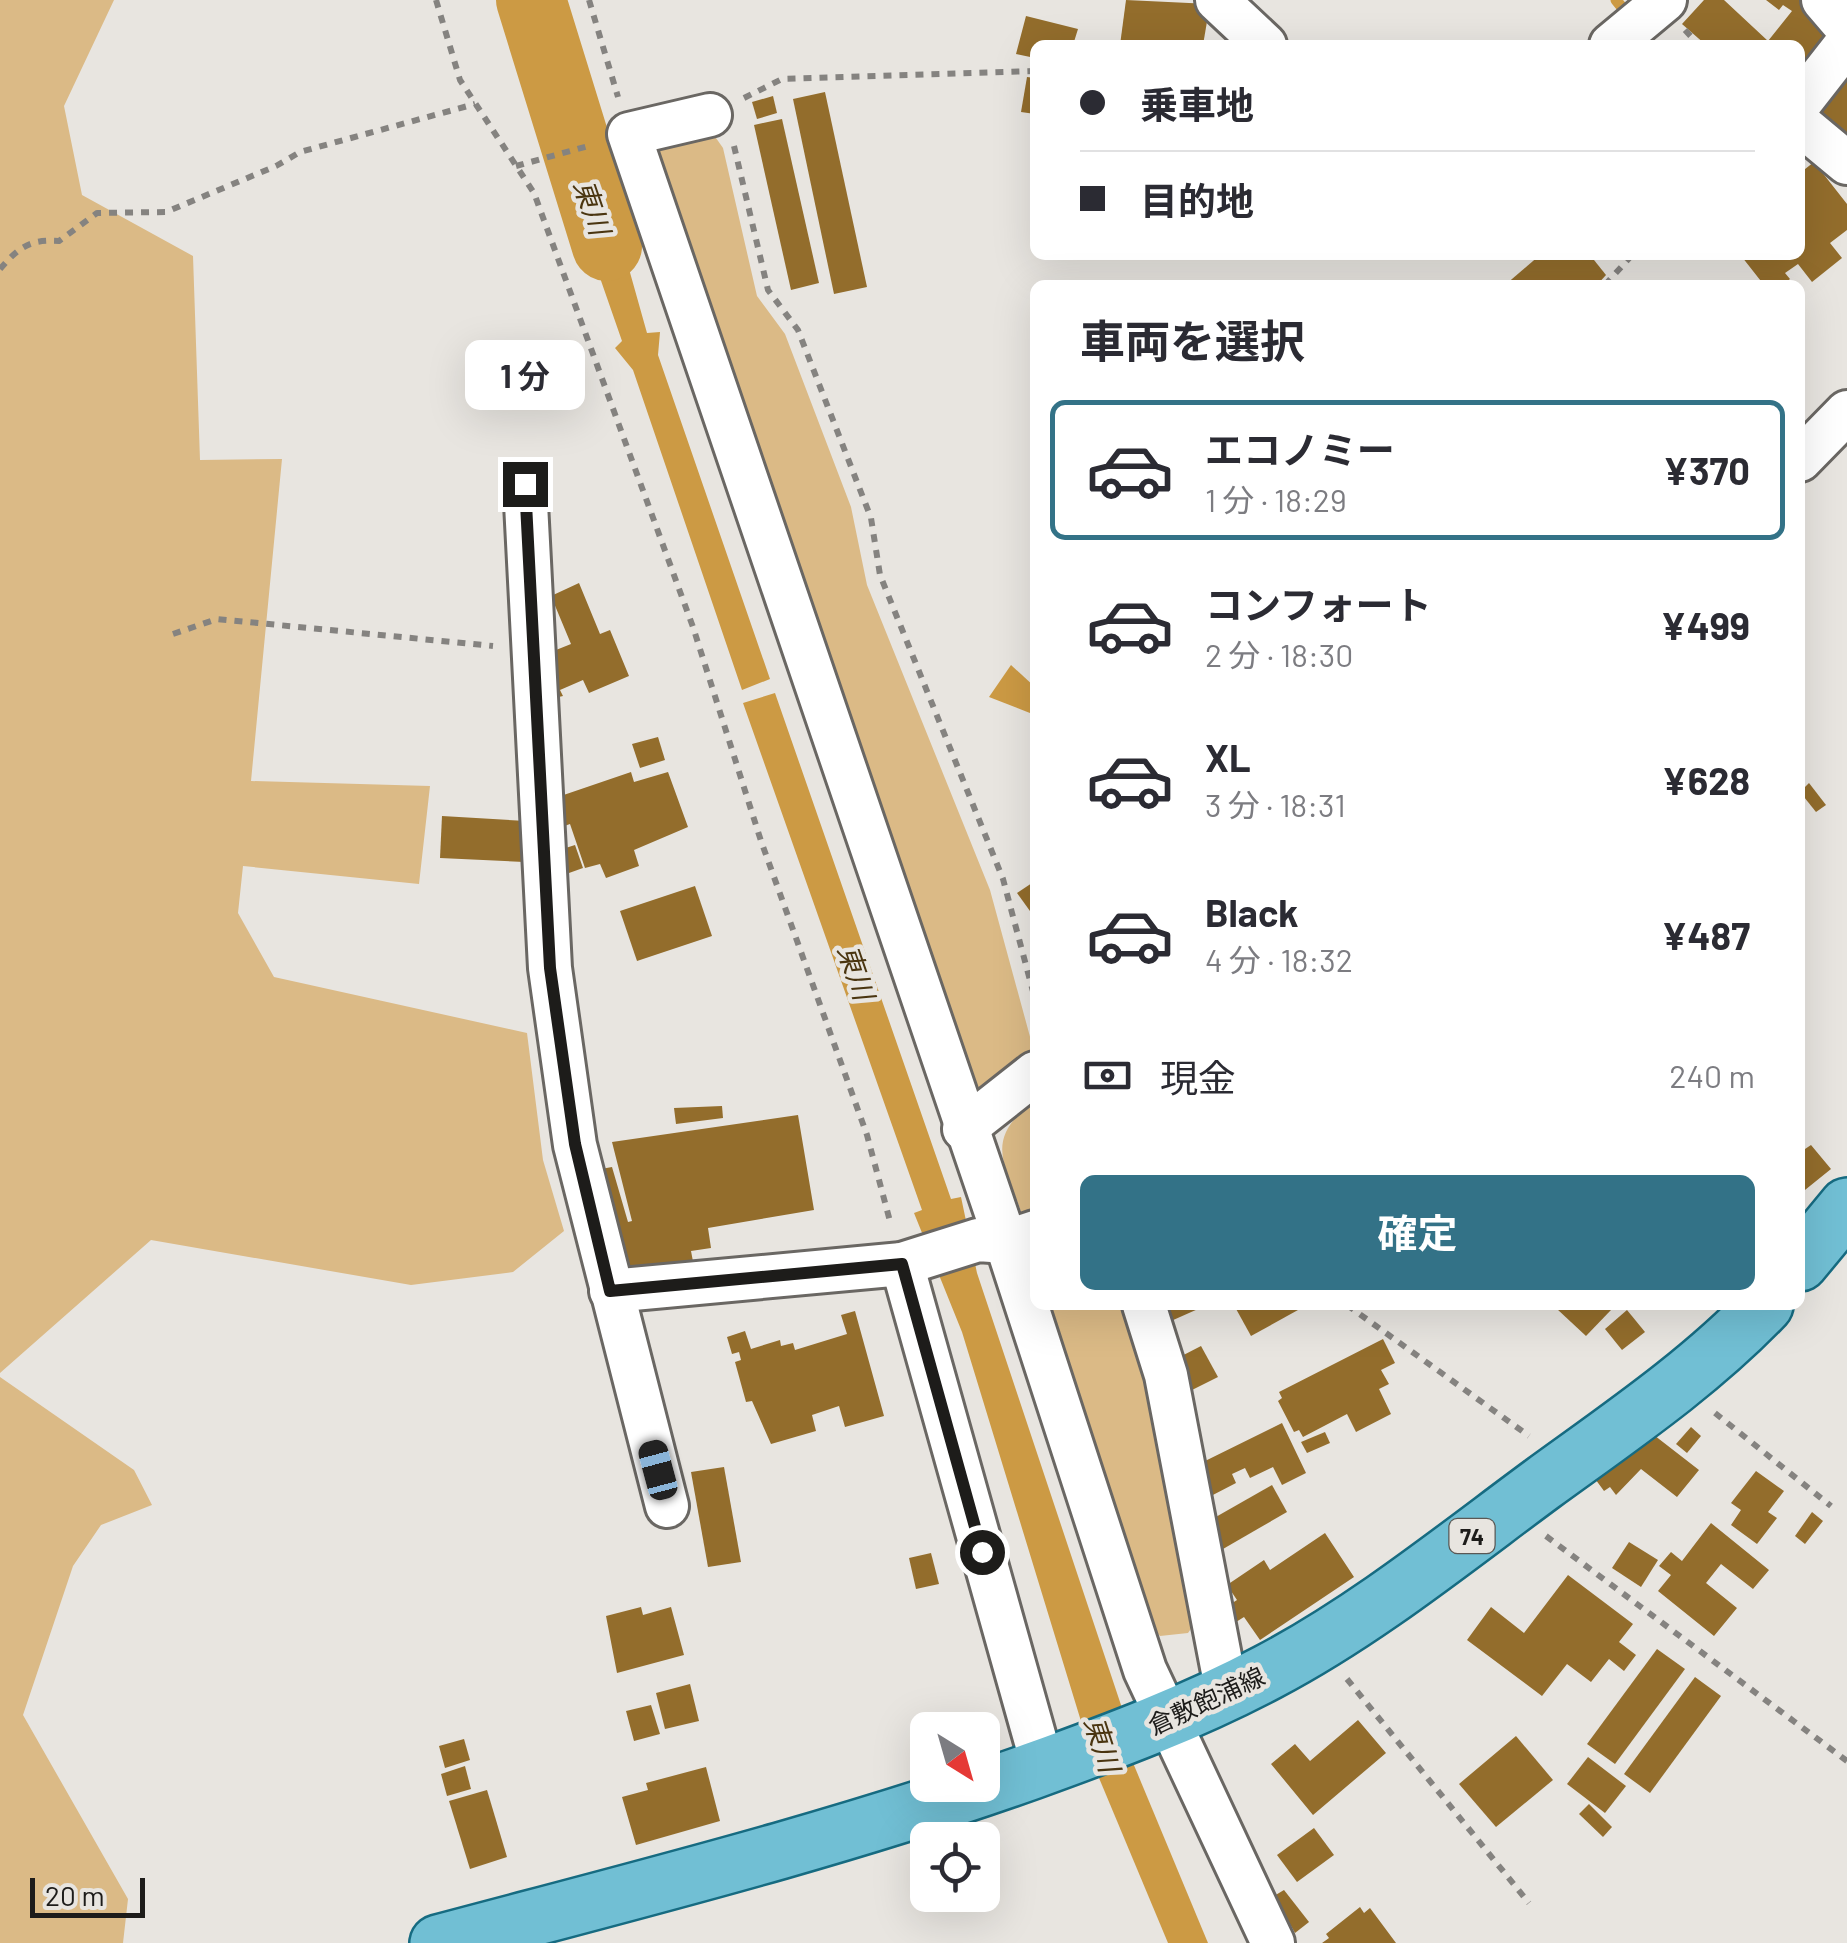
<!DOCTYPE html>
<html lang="ja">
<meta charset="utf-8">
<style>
body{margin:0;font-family:Barlow,"Noto Sans JP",sans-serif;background:#f2f2f3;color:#2b2b33;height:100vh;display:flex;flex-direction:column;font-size:38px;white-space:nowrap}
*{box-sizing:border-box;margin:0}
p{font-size:32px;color:#7c7c81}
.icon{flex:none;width:55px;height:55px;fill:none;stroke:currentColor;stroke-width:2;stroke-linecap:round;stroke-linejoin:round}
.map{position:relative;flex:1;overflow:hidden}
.drawer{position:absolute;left:1030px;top:280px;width:775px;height:1030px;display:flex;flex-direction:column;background:#fff;border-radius:15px;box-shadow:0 10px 40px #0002}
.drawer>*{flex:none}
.top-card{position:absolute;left:1030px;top:40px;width:775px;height:220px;border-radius:15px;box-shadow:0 10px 40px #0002;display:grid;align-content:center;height:220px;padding:0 50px;background:#fff}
.needle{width:65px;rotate:143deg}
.buttons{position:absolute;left:910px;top:1712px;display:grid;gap:20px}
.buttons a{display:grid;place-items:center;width:90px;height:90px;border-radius:15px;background:#fff;box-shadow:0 10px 40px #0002;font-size:50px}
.scale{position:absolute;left:30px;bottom:25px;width:115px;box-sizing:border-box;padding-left:10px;border:5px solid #1d1c1a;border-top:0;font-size:28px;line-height:35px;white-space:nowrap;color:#1d1c1a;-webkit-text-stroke:8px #e8e5e0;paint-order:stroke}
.end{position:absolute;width:45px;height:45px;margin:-22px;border:12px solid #1d1c1a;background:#fff;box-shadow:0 0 0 5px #fff}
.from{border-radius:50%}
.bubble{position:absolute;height:70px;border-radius:15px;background:#fff;box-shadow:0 10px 40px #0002;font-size:32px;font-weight:700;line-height:70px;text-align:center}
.car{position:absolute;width:30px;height:60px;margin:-30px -15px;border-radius:12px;box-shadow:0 0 8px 2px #0007;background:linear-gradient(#222 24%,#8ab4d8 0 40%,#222 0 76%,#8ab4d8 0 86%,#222 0)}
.top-card b{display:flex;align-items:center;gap:35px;height:95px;font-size:38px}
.top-card b+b{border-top:2px solid #e1e1e2}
.top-card i{width:25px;height:25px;background:#2b2b33}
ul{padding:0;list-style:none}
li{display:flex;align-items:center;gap:30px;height:140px;margin:0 20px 15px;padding:0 30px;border:5px solid transparent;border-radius:15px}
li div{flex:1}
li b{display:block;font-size:38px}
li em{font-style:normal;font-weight:700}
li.selected{border-color:#337287}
li>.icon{width:90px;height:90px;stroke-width:1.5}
h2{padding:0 50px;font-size:45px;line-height:120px}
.pay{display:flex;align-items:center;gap:25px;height:110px;padding:0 50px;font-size:38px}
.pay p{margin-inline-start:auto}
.button{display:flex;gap:20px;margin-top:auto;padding:20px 50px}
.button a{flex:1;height:115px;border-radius:15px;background:#337287;color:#fff;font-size:40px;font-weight:700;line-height:115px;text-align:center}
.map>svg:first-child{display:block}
.green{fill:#dbba86}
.water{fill:#cc9a44}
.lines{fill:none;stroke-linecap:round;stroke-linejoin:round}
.stream{stroke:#cc9a44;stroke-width:11}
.river{stroke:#cc9a44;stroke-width:70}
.building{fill:#936d2c}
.street-casing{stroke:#6a6763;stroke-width:48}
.primary-casing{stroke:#166b81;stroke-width:60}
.path{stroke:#858380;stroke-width:6;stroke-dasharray:8 8;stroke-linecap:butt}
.street{stroke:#fff;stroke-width:42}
.primary{stroke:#71bfd4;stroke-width:55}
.route{stroke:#1d1c1a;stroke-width:12}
.labels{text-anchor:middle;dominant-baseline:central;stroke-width:9;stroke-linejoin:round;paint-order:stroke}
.shield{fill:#e8e5e0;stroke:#5a5855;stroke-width:2.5}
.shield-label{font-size:22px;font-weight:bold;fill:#1d1c1a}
.street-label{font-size:25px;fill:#1d1c1a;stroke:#e8e5e0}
.water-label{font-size:28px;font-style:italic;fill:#4a3510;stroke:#e8e5e0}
</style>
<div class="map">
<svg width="1847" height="1943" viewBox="0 0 1847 1943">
<rect width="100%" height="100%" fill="#e8e5e0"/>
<g class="green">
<path d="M0,0H114L64,106L82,195L193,256L200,460L282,459L251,781L430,786L419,884L243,866L238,913L274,977L527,1033L543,1160L564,1231L513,1272L411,1285L151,1240L0,1373Z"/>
<path d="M709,128L723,148L757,296L785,334L851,507L867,585L990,890L1035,1055L975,1102L650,147Z"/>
<path d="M1035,1099V1213L1023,1218C1005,1161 982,1142 1035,1099Z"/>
<path d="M1047,1305H1133L1195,1623L1188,1633L1160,1636L1143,1619Z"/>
<path d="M0,1377L134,1470L152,1505L101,1525L73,1566L23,1715L128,1899L123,1943H0Z"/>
</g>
<g class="water">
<path d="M512,0H543L545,6L555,3L550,27L589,132L559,143L522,37L507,15L515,12Z"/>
<path d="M595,148L647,333L660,332L658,355L770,679L742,690L633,370L615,348L622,341L559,160Z"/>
<path d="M1011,665L1035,687V715L989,697Z"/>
<path d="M775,693L951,1199L961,1197L977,1273L1123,1711L1084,1731L962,1332L914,1213L922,1210L743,703Z"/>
<path d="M1131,1758L1208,1943H1168L1094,1766Z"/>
</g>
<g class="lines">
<path class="stream" d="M1616,0L1629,16"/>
<path class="river" d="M531,0L607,246"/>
</g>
<g class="building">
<path d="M1126,0L1210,4L1203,45H1120Z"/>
<path d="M1704,0H1724L1768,41L1792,11L1783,5L1779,10L1766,0H1801L1841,31L1800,83V45H1706L1682,24Z"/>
<path d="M1026,16L1078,29L1073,45H1035V58L1016,54Z"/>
<path d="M1847,62V140L1813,113Z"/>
<path d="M1027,77L1035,78V114L1021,112Z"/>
<path d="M825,92L867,287L834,294L793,99Z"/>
<path d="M773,96L777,113L757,119L752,102Z"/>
<path d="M782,119L819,283L791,290L754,125Z"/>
<path d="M1814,162L1847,204V230L1830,243L1842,258L1812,282L1798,264L1785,273L1790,279L1783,285H1764L1742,257L1800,255V173Z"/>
<path d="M1540,255H1590L1606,275L1597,285H1505Z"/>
<path d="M579,583L600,634L610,630L629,676L589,693L583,680L560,690L563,696L542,701L541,691L558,683L546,654L571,644L551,596Z"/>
<path d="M658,737L665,760L640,768L632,744Z"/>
<path d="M631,772L634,782L668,772L688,827L634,850L639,866L606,878L600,864L585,868L570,824L556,829L546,801Z"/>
<path d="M1809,783L1826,805L1816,812L1800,792Z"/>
<path d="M442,816L526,821L524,862L440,858Z"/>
<path d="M575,845L583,868L555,878L547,854Z"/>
<path d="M1035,881V918L1017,893Z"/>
<path d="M695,886L712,936L637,961L620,911Z"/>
<path d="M722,1106L723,1118L676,1124L674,1108Z"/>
<path d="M798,1115L814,1210L708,1228L711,1248L691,1251L695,1272L619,1281L590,1171L612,1167L628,1222L632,1221L612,1142Z"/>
<path d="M1800,1143L1805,1149L1811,1145L1831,1169L1800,1194Z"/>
<path d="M1163,1305H1207L1171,1321Z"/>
<path d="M1239,1305H1307L1251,1336L1235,1307Z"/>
<path d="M1561,1305H1606L1611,1310L1586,1336L1557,1309Z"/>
<path d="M1627,1310L1645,1332L1622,1350L1605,1329Z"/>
<path d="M855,1311L884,1416L845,1427L839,1406L812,1415L816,1431L771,1444L752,1401L746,1402L735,1362L741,1360L739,1352L732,1354L727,1337L745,1331L751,1349L780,1340L781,1346L793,1343L795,1350L847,1334L841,1315Z"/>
<path d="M1383,1339L1395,1363L1381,1370L1389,1384L1379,1389L1391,1414L1356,1432L1347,1414L1303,1437L1299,1430L1294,1432L1278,1401L1282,1398L1279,1392Z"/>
<path d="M1201,1346L1218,1377L1184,1394L1168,1363Z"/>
<path d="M1282,1423L1306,1473L1282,1485L1273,1467L1250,1478L1245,1468L1232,1474L1236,1483L1209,1497L1199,1464Z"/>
<path d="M1691,1427L1701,1436L1687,1453L1676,1444Z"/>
<path d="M1325,1432L1330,1443L1307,1453L1301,1442Z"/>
<path d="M1650,1432L1699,1470L1677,1497L1641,1469L1616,1495L1610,1487L1604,1491L1593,1476Z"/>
<path d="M724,1467L741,1562L708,1567L691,1472Z"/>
<path d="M1756,1471L1784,1491L1768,1512L1777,1518L1757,1544L1731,1525L1741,1510L1731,1503Z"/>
<path d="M1272,1485L1287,1512L1223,1549L1207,1522Z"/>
<path d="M1812,1512L1823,1521L1805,1544L1795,1536Z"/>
<path d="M1711,1523L1769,1570L1753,1589L1721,1564L1706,1583L1737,1608L1714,1636L1658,1591L1671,1575L1659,1566L1671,1552L1682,1561Z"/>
<path d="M1325,1533L1354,1577L1260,1640L1244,1617L1236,1622L1226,1607L1237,1600L1227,1585L1264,1560L1270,1570Z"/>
<path d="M1629,1542L1658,1560L1641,1587L1612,1568Z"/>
<path d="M931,1553L939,1584L916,1589L909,1558Z"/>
<path d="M1568,1575L1633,1624L1619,1642L1636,1655L1624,1671L1609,1659L1591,1682L1567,1664L1542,1696L1467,1640L1491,1607L1524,1633Z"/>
<path d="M641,1607L643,1615L671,1607L684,1655L617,1673L606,1616Z"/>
<path d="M1657,1649L1685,1669L1615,1764L1587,1744Z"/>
<path d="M1695,1677L1721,1696L1650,1793L1624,1774Z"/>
<path d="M690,1684L699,1721L665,1729L656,1693Z"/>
<path d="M651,1705L660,1734L634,1741L626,1711Z"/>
<path d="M1358,1720L1386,1753L1313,1815L1271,1764L1295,1744L1310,1761Z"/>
<path d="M1516,1736L1553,1780L1496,1827L1459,1784Z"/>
<path d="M464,1739L470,1760L445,1768L439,1746Z"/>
<path d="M1588,1757L1626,1786L1605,1813L1567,1784Z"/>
<path d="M465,1766L471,1789L447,1796L441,1774Z"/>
<path d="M706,1767L720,1821L636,1845L622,1797L648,1790L646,1783Z"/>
<path d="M487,1790L507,1857L470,1869L449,1801Z"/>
<path d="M1589,1804L1612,1827L1603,1837L1579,1814Z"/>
<path d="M1314,1828L1334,1855L1297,1882L1277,1855Z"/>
<path d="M1284,1890L1309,1922L1295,1933L1274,1896Z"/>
<path d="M1360,1907L1364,1913L1370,1908L1396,1943H1322L1329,1938L1326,1934Z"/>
</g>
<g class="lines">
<g class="street-casing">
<g id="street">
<path d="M1217,0L1265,45"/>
<path d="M1823,0L1847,28"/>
<path d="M1611,45L1665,0"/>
<path d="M1800,103L1847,43"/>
<path d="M710,115L629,134L1006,1242L1145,1670L1273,1943"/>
<path d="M1800,124L1847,163"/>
<path d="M1800,460L1847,412"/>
<path d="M525,484L550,968L575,1145L667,1506"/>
<path d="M964,1129L1035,1073"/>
<path d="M902,1264L1043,1767"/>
<path d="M611,1291L902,1264L978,1240L1006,1242L1035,1232"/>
<path d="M1144,1305L1166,1375L1227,1693"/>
</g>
</g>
<g class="primary-casing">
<g id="primary">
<path d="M1800,1263L1847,1206"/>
<path d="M438,1943C637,1890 838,1840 1032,1771C1112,1742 1193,1712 1268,1672C1365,1621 1454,1549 1542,1484C1619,1428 1699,1374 1765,1305"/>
</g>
</g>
<g class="path">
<path d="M436,0L460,80L534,193L693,627L761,841L867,1135L891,1225"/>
<path d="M589,0L618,97"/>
<path d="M1685,30L1699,45"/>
<path d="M744,98L782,79L1035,71"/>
<path d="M734,146L768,290L798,330L871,518L880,575L1003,879L1035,999"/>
<path d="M516,166L592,145"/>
<path d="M0,269C19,247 30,239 59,241L97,213L166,212L276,166L300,152L475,104"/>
<path d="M1605,285L1632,255"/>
<path d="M173,634L217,619L493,646"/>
<path d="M1347,1305L1529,1436"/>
<path d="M1715,1413L1831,1506"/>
<path d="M1546,1536L1847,1761"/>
<path d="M1347,1679L1529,1903"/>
</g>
<use href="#street" class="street"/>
<use href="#primary" class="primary"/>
</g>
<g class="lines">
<path class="route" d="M525,484L550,968L575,1144L610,1291L902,1264L982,1552"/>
</g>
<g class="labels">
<rect class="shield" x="1449.5" y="1519" width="45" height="34" rx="8"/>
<g class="shield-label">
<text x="1472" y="1536">74</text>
</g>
<g class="street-label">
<text transform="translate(1206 1700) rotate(-25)">倉敷飽浦線</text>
</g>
<g class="water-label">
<text transform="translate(593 207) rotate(71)">東川</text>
<text transform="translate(857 972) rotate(71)">東川</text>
<text transform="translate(1103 1744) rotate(72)">東川</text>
</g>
</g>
</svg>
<div class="buttons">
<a><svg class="needle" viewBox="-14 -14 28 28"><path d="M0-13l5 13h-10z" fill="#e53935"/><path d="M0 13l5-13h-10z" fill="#7c7c81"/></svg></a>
<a><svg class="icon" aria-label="locate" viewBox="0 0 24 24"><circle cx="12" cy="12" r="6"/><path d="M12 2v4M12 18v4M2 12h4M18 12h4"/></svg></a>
</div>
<div class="scale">20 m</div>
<i class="end from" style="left:982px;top:1552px"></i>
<i class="end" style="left:525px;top:484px"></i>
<div class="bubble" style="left:465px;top:340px;width:120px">1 分</div>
<i class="car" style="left:658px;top:1470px;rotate:345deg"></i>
<div class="top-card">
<b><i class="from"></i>乗車地</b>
<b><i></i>目的地</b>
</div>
<section class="drawer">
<h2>車両を選択</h2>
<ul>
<li class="selected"><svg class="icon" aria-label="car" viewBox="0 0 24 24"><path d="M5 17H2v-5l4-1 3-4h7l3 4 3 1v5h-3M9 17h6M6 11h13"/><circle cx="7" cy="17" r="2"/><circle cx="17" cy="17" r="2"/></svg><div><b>エコノミー</b><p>1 分 · 18:29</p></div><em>¥370</em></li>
<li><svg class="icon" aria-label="car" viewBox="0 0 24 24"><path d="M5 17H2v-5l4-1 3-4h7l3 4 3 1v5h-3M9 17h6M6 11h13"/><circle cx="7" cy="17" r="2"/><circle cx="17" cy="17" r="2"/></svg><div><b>コンフォート</b><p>2 分 · 18:30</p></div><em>¥499</em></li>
<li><svg class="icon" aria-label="car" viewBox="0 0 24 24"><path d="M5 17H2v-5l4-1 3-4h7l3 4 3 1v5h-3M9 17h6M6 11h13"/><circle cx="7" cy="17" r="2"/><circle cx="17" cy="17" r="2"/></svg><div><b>XL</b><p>3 分 · 18:31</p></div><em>¥628</em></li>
<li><svg class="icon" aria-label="car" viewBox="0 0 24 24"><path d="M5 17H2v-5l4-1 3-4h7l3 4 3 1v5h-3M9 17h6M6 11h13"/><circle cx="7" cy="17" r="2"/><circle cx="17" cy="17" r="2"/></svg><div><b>Black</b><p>4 分 · 18:32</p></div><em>¥487</em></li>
</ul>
<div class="pay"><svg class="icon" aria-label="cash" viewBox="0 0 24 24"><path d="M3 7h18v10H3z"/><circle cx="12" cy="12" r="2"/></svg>現金<p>240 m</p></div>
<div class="button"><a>確定</a></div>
</section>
</div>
